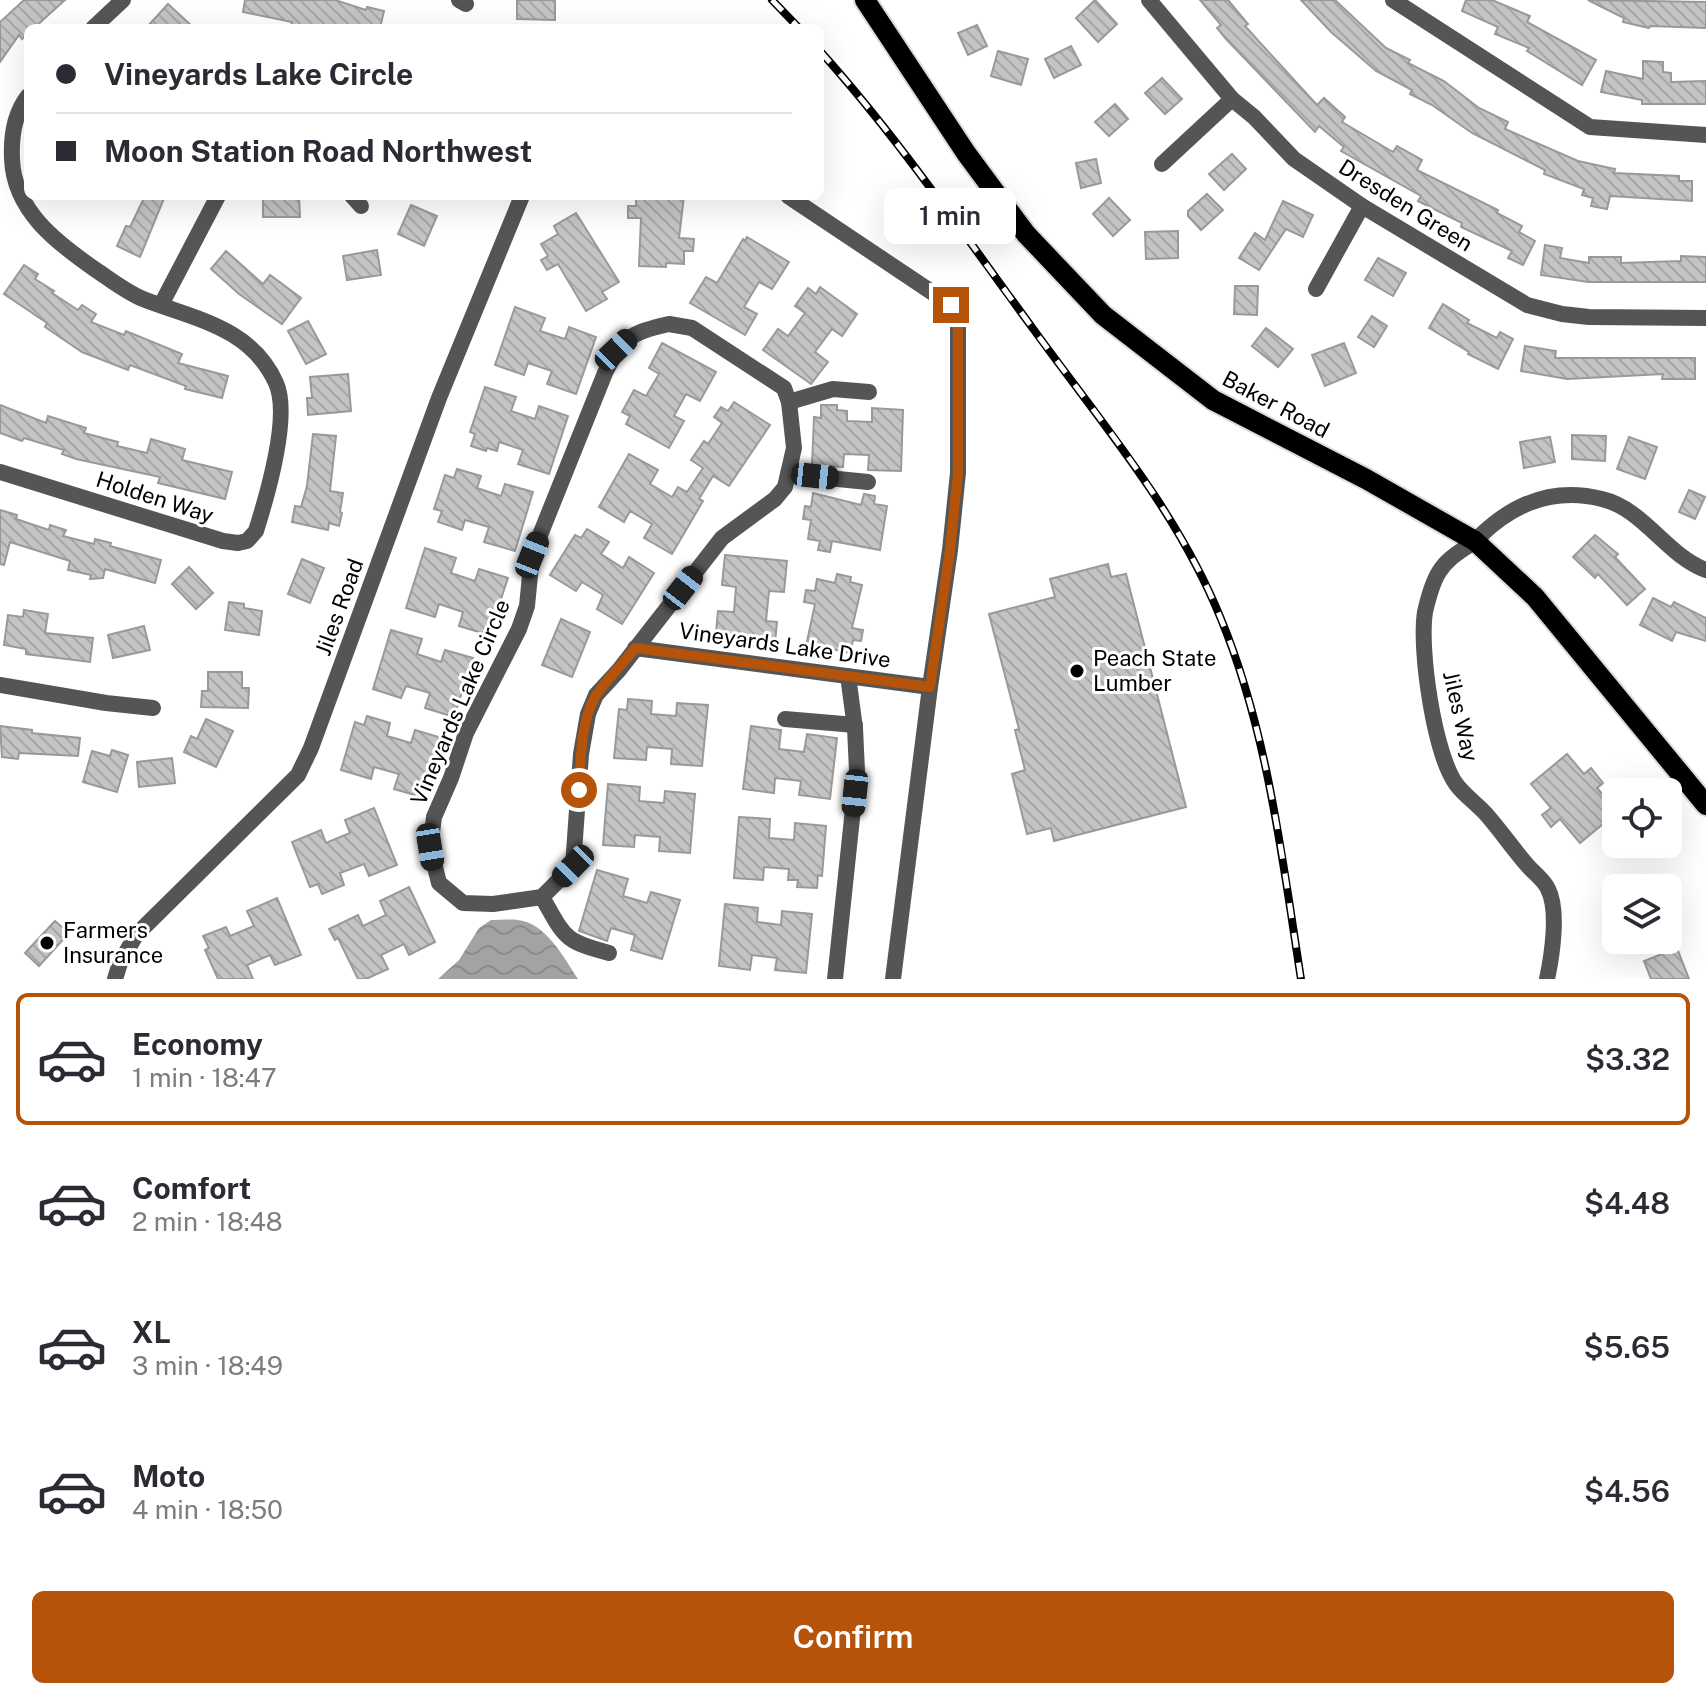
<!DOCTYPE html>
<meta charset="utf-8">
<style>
body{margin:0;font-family:"Public Sans",sans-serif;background:#f2f2f3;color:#2b2b33;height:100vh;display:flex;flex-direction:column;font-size:30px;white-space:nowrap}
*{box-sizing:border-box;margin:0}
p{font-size:26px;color:#7c7c81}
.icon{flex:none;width:44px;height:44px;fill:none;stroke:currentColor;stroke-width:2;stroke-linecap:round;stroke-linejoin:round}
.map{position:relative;height:979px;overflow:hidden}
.details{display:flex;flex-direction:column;background:#fff;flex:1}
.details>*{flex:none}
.guide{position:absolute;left:24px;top:24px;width:800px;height:176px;border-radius:12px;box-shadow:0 8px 32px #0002;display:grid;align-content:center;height:176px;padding:0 32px;background:#fff}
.tools{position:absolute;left:1602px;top:778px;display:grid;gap:16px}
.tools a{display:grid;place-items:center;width:80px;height:80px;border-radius:12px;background:#fff;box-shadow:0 8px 32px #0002;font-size:40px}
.end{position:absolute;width:36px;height:36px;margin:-18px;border:10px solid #b45309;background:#fff;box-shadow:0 0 0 4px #fff}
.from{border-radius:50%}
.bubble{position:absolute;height:56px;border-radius:12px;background:#fff;box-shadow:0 8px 32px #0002;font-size:26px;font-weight:600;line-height:56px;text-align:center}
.car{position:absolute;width:24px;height:48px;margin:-24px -12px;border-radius:10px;box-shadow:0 0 6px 2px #0007;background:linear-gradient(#222 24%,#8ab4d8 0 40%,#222 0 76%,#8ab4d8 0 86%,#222 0)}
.guide b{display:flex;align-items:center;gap:28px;height:76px;font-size:30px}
.guide b+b{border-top:2px solid #e1e1e2}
.guide i{width:20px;height:20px;background:#2b2b33}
ul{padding:14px 0 0;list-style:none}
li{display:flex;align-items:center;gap:24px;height:132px;margin:0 16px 12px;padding:0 16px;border:4px solid transparent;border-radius:12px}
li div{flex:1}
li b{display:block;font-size:30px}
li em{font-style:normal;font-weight:600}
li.on{border-color:#b45309}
li>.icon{width:72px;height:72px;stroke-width:1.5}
.cta{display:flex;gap:16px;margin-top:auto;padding:16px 32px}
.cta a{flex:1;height:92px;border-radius:12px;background:#b45309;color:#fff;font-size:32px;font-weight:600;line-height:92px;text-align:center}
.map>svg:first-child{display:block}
.water{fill:url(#water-waves)}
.building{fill:url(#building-back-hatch);stroke:#999;stroke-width:2}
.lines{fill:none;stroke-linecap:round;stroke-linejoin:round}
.major-casing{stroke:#dbdbdb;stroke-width:24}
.minor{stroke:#555;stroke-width:16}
.major{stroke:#000;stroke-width:20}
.rail-casing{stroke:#000;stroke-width:8}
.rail{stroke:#fff;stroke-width:5;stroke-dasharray:15;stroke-linecap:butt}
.route{stroke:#b45309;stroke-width:10}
.poi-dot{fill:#000;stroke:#fff;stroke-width:3}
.labels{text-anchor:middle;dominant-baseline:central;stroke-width:6;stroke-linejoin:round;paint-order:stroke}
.street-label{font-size:22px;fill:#000;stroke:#fff}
.poi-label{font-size:22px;fill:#000;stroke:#fff;text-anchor:start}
</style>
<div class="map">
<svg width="1706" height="979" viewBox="0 0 1706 979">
<defs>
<pattern id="water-waves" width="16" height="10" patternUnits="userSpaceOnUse" patternTransform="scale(2)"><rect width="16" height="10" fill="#a3a3a3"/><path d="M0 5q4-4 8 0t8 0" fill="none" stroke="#8b8b8b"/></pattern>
<pattern id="building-back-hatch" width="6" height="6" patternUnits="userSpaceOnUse" patternTransform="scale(2)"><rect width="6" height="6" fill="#c4c4c4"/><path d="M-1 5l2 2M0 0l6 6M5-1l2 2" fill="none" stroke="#a7a7a7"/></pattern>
</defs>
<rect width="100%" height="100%" fill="#fff"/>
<path class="water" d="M491,920C500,920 509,919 518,920C546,923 564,958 578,979H438L459,960L479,928Z"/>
<g class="building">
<path d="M24,0H65L34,28H28V34L22,39L19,35L0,62V22Z"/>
<path d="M245,0H335L366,10L367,7L384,11L380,28H298L291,26L292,22L243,12Z"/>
<path d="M517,0H555V20L517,19Z"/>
<path d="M1095,0L1117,24L1098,42L1076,18Z"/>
<path d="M1200,0H1228L1248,24L1245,26L1317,105L1324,98L1345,117L1342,122L1393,152L1397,146L1422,160L1417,170L1498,210L1497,213L1522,226L1519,232L1535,241L1523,265L1508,258L1512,251L1461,227L1462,223L1418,201L1421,196L1341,151L1344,147L1319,126L1315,132L1226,39L1217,28L1221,25Z"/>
<path d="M1301,0H1335L1386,48L1410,60L1408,63L1444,81L1479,108L1508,122L1505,129L1578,161L1615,169L1614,173L1679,176V181H1692V201L1610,196L1607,209L1591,206L1593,198L1582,195L1584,189L1544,174L1545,170L1472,133L1432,105L1410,94L1412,90L1376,71L1331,32Z"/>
<path d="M1466,0H1492L1530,16L1527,22L1596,60L1582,85L1527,51L1529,48L1495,34L1498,27L1462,11Z"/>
<path d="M1588,0L1706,2V28L1650,26L1649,28L1623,22L1624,18Z"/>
<path d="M168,4L194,28H146Z"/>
<path d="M977,25L987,46L968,55L958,33Z"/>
<path d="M1071,46L1081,65L1054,78L1045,59Z"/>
<path d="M998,51L1028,59L1021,85L991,76Z"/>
<path d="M1643,61L1663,62V72L1671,73V82L1706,81V104H1642V100L1601,92L1606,71L1643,79Z"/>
<path d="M1162,78L1182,99L1165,114L1145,93Z"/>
<path d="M1115,104L1128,119L1109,136L1095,122Z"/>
<path d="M1232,154L1246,169L1224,190L1209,174Z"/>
<path d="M1096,159L1101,183L1081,188L1076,163Z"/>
<path d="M1207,194L1223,210L1201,230L1188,216V211Z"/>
<path d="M145,196H165L140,257L117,246L126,226L130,227Z"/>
<path d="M299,196L300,217H263V197Z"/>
<path d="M636,196H684L679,238L694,239L693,251H684V264L666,263V267L639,266L641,218H628V206H636Z"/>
<path d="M1109,198L1130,220L1113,236L1093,214Z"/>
<path d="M1283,201L1313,215L1303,237L1286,229L1259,270L1239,258L1255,233L1265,240Z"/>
<path d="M411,205L437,216L424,246L398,234Z"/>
<path d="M576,213L619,282L602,292L607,299L586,311L558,264L547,270L541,260L548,256L541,244L558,234L554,226Z"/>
<path d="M1178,231V258L1146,259L1145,232Z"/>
<path d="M747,237L789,262L772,289L759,282L744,307L757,314L745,335L690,303L706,277L717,283L743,239L745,241Z"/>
<path d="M1545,245L1562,248L1560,258L1589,263V257H1621V263L1681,261V256L1706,257V282H1588L1541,275Z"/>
<path d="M377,250L381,275L347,280L343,256Z"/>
<path d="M226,251L263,284L270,275L301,298L282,324L239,294L211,269Z"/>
<path d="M1378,258L1406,273L1393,296L1365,280Z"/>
<path d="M24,265L38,274L35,279L54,291L52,293L78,310L82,305L96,314L91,322L124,335L126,331L182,354L178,363L228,376L222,398L185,389L186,386L130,365L128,370L82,352L45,327L47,323L4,294Z"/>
<path d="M1235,286H1258L1257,315L1234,314Z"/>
<path d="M820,287L857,314L842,336L832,329L815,352L828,362L811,384L763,350L778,329L788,336L805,313L795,306L808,288L816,294Z"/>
<path d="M1443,304L1469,320L1467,323L1497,338L1500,332L1513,339L1498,369L1468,354L1469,352L1429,328Z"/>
<path d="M515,307L545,318L540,331L565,339L569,327L596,337L576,394L547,384L552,371L528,363L524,375L495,365Z"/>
<path d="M1372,316L1387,326L1374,347L1358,337Z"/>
<path d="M308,321L326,354L306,364L288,331Z"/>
<path d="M1266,328L1293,349L1278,367L1252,346Z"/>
<path d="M662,343L716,372L700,401L686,394L674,416L684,421L669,448L626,424L630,416L622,412L634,390L646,396L659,374L649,368Z"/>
<path d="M1344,343L1356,373L1325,386L1312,355Z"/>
<path d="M1525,346L1556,351L1555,358H1695V379H1662L1663,374L1567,379L1521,371Z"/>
<path d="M348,374L351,411L308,415L307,398H312L310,377Z"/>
<path d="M485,387L516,397L511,411L535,419L539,406L568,416L549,474L518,464L523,450L499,442L497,451L487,448L486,451L471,446L475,434L470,432Z"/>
<path d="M734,402L770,425L729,486L713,476L699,499L703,501L672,554L644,538L652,524L630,511L624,522L599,507L629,454L658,470L650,484L672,497L678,487L687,492L703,468L691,460L704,441L708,444L722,423L714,417L721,407L728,411Z"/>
<path d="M0,405L46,423L48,416L86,428L84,433L118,442L117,446L147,453L151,439L185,449L182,460L232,472L225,499L158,483L160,477L76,459L62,454L64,450L24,438L22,441L0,433Z"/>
<path d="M821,405H837V410L847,411V421L872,422V408L903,410L901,471L868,470L869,455L844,454L843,467L812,465L814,417L821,418Z"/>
<path d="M313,434L336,436L330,491L343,493L340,512L342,513L339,526L329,523L328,530L292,522L295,506L301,507L307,486Z"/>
<path d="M1572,435L1606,436L1605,461L1572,459Z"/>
<path d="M1550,437L1555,462L1524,468L1520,442Z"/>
<path d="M1629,437L1657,447L1645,479L1617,469Z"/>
<path d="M457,469L481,476L477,488L501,496L505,484L533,492L515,551L484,542L489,527L465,520L462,530L438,522L442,511L434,509L445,475L454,478Z"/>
<path d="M1689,490L1705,497L1695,519L1679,512Z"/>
<path d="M813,493L861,505L864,494L875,496L874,504L887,506L880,550L832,541L830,552L818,550L820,541L808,539L811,520L803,519L805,506L811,507Z"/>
<path d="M0,510L17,515L16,519L49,530L50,525L66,530L63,536L94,544L95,539L111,543L110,546L161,560L155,583L105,569L103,578L90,579L91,575L68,570L70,561L10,542L4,565L0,564Z"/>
<path d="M587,529L609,542L601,554L623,568L629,557L654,573L622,624L597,609L603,595L582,582L576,591L550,575L575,535L581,538Z"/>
<path d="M1595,535L1618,554L1615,557L1645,589L1627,605L1598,574L1595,578L1573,557Z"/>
<path d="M425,548L456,558L451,573L475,581L479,569L508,578L489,635L459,626L463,612L439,604L435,617L406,608Z"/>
<path d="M725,555L787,561L784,592L769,591L766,621L777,622L775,643L764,642L763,647L715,643L718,611L734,612L736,587L722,585Z"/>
<path d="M302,559L324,568L310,603L288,594Z"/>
<path d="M1108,564L1111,577L1126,574L1186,807L1054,841L1051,828L1027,834L1012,774L1025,770L1015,730L1019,729L989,614L1055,597L1050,579Z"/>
<path d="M189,567L213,593L196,609L172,584Z"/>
<path d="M837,574L851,577L850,582L862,585L852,628L863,630L861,641L853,640L850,653L832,649L830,656L805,651L815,604L804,602L806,590L815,591L817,579L835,583Z"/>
<path d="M1653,598L1671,607L1674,602L1706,618V641L1676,632L1672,641L1640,625Z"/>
<path d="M229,602L244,604V608L262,611L259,635L225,630Z"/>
<path d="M24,610L48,614L45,633L93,638L90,662L26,654V649L4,645L8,615L23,617Z"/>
<path d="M561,619L590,632L572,677L542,665Z"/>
<path d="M144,626L150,650L113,658L108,635Z"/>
<path d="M391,630L422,639L417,654L441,662L445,650L473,658L454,717L425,708L430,693L406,686L401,698L373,689Z"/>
<path d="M208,672H242V688H249L248,708L201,707L202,691H208Z"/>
<path d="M628,699L652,701L651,714L676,716L677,703L708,705L702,766L671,764L672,749L647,747L646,760L614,758L619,709L627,710Z"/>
<path d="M367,716L390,723L387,736L411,743L415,730L445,739L442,752L436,750L422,797L394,789L399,774L374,767L371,779L341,770L355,722L364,725Z"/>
<path d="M206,719L233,731L216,767L184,752L191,736L197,739Z"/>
<path d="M0,726L32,730V733L80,738L78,756L19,753L18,759L2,757Z"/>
<path d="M751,726L781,730L779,749L804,752L807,734L837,738L830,799L799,795L801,781L775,778L774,793L743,789Z"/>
<path d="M112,750L128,755L117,792L83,782L92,751L110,756Z"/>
<path d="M1567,754L1584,774L1591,768L1603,783L1597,788L1616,810V813L1580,843L1560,819L1551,827L1542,815L1551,808L1531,784Z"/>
<path d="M172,758L175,783L139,787L137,762Z"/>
<path d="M608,784L640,787L639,801L664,803L665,791L695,794L690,853L659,851L660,837L635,835L634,847L603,845Z"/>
<path d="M374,808L397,865L369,876L364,864L340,873L344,885L322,894L318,884L310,887L292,842L321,830L326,843L350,833L345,820Z"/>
<path d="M739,817L770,819L769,838L794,840L795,823L826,826L822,876L818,875L817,888L797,887L798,880H788L789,869L764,867L763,880L734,878Z"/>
<path d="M597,870L628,879L623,896L647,903L651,892L680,900L662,959L631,950L635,935L611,928L607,941L579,931Z"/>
<path d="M409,887L435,942L409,955L404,944L381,955L388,969L366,979H358L338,938L335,940L329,929L358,915L363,926L386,915L380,901Z"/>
<path d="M277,898L301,955L275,965L270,955L247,965L253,979H218L205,950L209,948L203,936L226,927L230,936L254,926L247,911Z"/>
<path d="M725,904L758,908L757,922L781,925L782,911L812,914L806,973L775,970L777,958L752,955L750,970L719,966Z"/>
<path d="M55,921L69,933L39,966L25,953Z"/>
<path d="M1677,948L1689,979H1651L1644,961Z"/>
</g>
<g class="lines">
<g class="major-casing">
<path id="major" d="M865,0L966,153L1026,234L1103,315L1213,400L1366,479L1475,541L1535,597L1706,805"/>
</g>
<g class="minor">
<path d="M459,0L466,4"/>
<path d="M1149,0L1232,99L1254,117L1294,159L1362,206L1527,305L1562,314L1589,317L1706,318"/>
<path d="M1393,0L1590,127L1706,135"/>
<path d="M93,28L123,0"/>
<path d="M1162,164L1232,99"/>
<path d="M352,196L361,206"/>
<path d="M788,196L951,305L958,324V473L950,550L930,687L893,979"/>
<path d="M1316,289L1362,206"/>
<path d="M162,303L218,196"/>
<path d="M669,324L692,328L784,388L789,402L794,448L785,487L775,499L722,538L619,670L596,695L588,714L581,754L573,866L542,897L493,904L463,903L439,883L430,847L434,817L451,778L466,733L519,629L527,606L532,555L605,373C623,337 630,333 669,324Z"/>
<path d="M789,402L833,389L869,392"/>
<path d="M0,472L223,541L238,543L247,541L256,531C267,496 291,416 276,383C251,327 194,319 143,299C126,292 111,280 96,270C57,243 14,211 12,159C11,138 14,114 28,96"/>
<path d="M788,474L868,482"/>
<path d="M635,648L930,687"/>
<path d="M0,685L106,703L153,708"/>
<path d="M785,719L855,725"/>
<path d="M542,897C565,937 563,941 609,953"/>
<path d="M115,979L120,963L136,935L298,775L311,748L439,398L522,196"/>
<path d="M835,979L857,771L855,728L848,676"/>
<path d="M1547,979C1552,956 1559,910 1548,889C1544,880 1535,874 1528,866C1513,849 1501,831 1486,814C1477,804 1464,795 1456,784C1434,753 1419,649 1425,612C1428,599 1432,583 1439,572C1449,555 1467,549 1480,536C1514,503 1555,487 1602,499C1644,509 1666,555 1706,570"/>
</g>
<use href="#major" class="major"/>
<g class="rail-casing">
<g id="rail">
<path d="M772,0L799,28"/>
<path d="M820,51C899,139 964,235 1034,330C1102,424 1177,510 1221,619C1268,733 1282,858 1301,979"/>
</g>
</g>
<use href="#rail" class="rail"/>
</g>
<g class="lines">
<path class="route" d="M579,790C581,760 580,724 595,697C605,681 623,664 635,648L930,687L950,550L958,473V324L951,305"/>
</g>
<g class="poi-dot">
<circle cx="1077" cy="671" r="8"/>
<circle cx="47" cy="943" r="8"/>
</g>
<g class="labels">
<g class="street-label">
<text transform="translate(1406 205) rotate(32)">Dresden Green</text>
<text transform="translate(1276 404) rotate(28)">Baker Road</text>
<text transform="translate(155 497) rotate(18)">Holden Way</text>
<text transform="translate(339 607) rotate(-70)">Jiles Road</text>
<text transform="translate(785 645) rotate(8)">Vineyards Lake Drive</text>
<text transform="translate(460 702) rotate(-67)">Vineyards Lake Circle</text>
<text transform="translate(1461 716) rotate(77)">Jiles Way</text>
</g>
<g class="poi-label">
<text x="1093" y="658">Peach State<tspan x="1093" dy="25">Lumber</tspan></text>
<text x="63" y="930">Farmers<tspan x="63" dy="25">Insurance</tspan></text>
</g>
</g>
</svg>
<div class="tools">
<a><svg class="icon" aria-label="locate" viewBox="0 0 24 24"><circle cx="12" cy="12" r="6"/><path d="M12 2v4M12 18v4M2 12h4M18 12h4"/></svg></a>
<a><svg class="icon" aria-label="layers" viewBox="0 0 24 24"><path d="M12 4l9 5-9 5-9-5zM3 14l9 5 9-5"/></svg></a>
</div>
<i class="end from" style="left:579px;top:790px"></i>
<i class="end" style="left:951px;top:305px"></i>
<div class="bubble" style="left:884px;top:188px;width:132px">1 min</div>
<i class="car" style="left:616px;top:350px;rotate:46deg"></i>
<i class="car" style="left:815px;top:476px;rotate:96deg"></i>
<i class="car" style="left:532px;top:555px;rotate:22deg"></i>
<i class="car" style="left:683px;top:588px;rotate:38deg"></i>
<i class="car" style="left:855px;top:793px;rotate:186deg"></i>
<i class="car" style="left:430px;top:847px;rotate:171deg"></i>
<i class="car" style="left:573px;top:866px;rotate:224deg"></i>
<div class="guide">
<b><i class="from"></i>Vineyards Lake Circle</b>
<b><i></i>Moon Station Road Northwest</b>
</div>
</div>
<section class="details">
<ul>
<li class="on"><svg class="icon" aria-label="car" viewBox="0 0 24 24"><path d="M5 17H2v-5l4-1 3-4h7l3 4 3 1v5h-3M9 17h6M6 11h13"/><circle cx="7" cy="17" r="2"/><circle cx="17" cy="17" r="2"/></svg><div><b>Economy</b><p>1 min · 18:47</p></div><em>$3.32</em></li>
<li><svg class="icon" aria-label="car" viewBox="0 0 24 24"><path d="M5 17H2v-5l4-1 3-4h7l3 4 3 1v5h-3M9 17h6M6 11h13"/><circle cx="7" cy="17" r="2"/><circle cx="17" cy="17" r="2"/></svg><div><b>Comfort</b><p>2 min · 18:48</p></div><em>$4.48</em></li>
<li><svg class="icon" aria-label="car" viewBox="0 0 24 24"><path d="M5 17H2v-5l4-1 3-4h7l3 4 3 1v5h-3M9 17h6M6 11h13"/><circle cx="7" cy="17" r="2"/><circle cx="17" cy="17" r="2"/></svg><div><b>XL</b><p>3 min · 18:49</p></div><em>$5.65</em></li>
<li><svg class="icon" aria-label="car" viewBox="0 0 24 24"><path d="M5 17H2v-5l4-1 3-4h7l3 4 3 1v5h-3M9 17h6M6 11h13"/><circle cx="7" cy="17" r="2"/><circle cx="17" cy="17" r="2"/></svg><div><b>Moto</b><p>4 min · 18:50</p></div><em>$4.56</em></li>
</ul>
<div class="cta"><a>Confirm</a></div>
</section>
